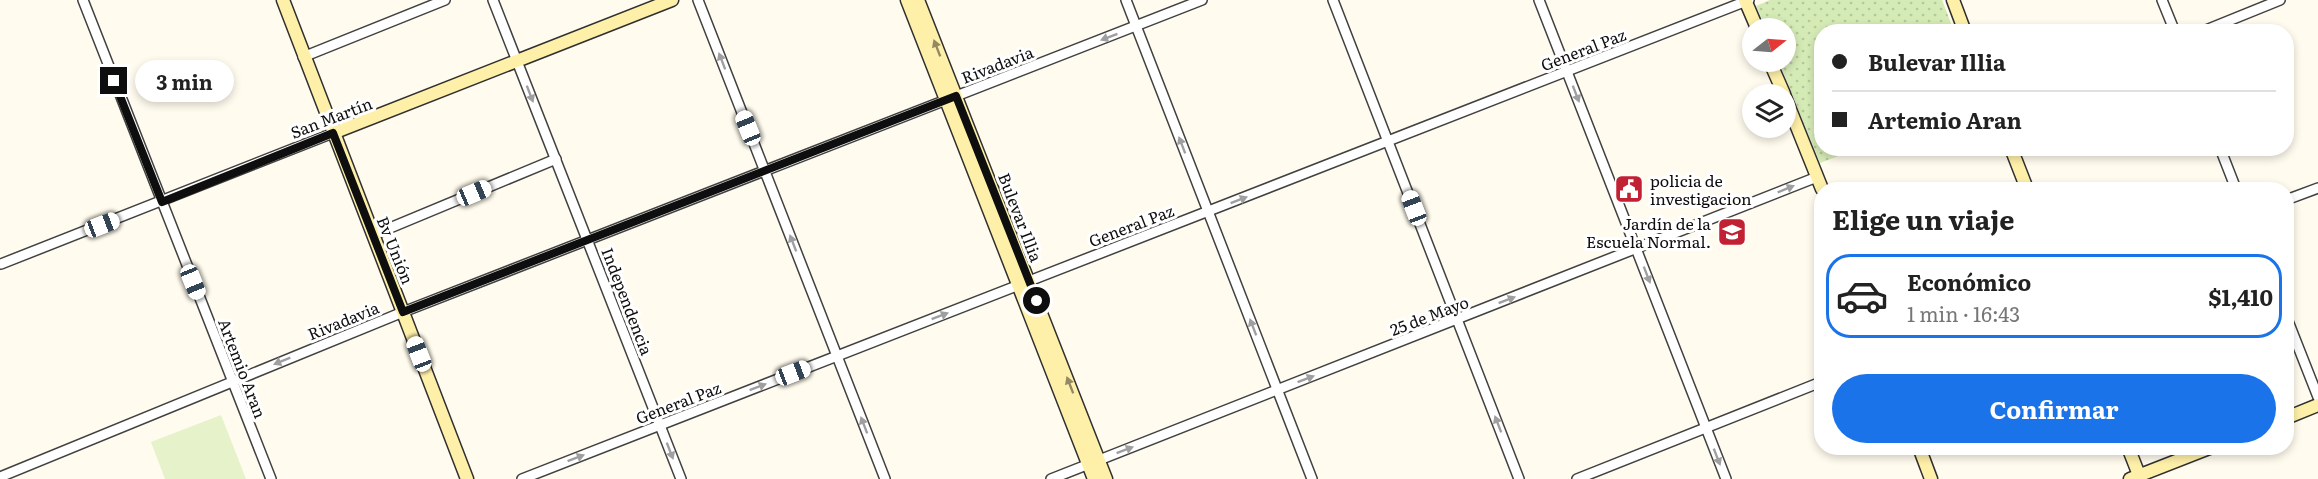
<!DOCTYPE html>
<html lang="es">
<meta charset="utf-8">
<style>
body{margin:0;font-family:Literata,serif;background:#f2f2f2;color:#222;height:100vh;display:flex;flex-direction:column;font-size:22px;white-space:nowrap}
*{box-sizing:border-box;margin:0}
p{font-size:20px;color:#767676}
.icon{flex:none;width:33px;height:33px;fill:none;stroke:currentColor;stroke-width:2;stroke-linecap:round;stroke-linejoin:round}
.map{position:relative;flex:1;overflow:hidden}
.panel{position:absolute;left:1814px;top:182px;width:480px;height:273px;display:flex;flex-direction:column;background:#fff;border-radius:24px;box-shadow:0 3px 9px #0003}
.panel>*{flex:none}
.guide{position:absolute;left:1814px;top:24px;width:480px;height:132px;border-radius:24px;box-shadow:0 3px 9px #0003;display:grid;align-content:center;height:132px;padding:0 18px;background:#fff}
.needle{width:39px;rotate:73deg}
.fabs{position:absolute;left:1742px;top:18px;display:grid;gap:12px}
.fabs a{display:grid;place-items:center;width:54px;height:54px;border-radius:50%;background:#fff;box-shadow:0 3px 9px #0003;font-size:30px}
.end{position:absolute;width:27px;height:27px;margin:-14px;border:8px solid #0e0e0e;background:#fff;box-shadow:0 0 0 3px #fff}
.from{border-radius:50%}
.bubble{position:absolute;height:42px;border-radius:21px;background:#fff;box-shadow:0 3px 9px #0003;font-size:20px;font-weight:700;line-height:42px;text-align:center}
.car{position:absolute;width:18px;height:36px;margin:-18px -9px;border-radius:8px;box-shadow:0 0 4px 2px #0007;background:linear-gradient(#fff 24%,#345 0 40%,#fff 0 76%,#345 0 86%,#fff 0)}
.guide b{display:flex;align-items:center;gap:21px;height:57px;font-size:22px}
.guide b+b{border-top:2px solid #e0e0e0}
.guide i{width:15px;height:15px;background:#222}
ul{padding:0;list-style:none}
li{display:flex;align-items:center;gap:18px;height:84px;margin:0 12px 9px;padding:0 6px;border:3px solid transparent;border-radius:24px}
li div{flex:1}
li b{display:block;font-size:22px}
li em{font-style:normal;font-weight:700}
li.selected{border-color:#1a73e8}
li>.icon{width:54px;height:54px;stroke-width:1.5}
h2{padding:0 18px;font-size:27px;line-height:72px}
.action{display:flex;gap:12px;margin-top:auto;padding:12px 18px}
.action a{flex:1;height:69px;border-radius:36px;background:#1a73e8;color:#fff;font-size:24px;font-weight:700;line-height:69px;text-align:center}
.map>svg:first-child{display:block}
.park{fill:url(#park-dots)}
.pitch{fill:#e6f2c9}
.lines{fill:none;stroke-linecap:round;stroke-linejoin:round}
.street-casing{stroke:#414141;stroke-width:12}
.secondary-casing{stroke:#303030;stroke-width:15}
.street{stroke:#fff;stroke-width:9}
.secondary{stroke:#fff0a9;stroke-width:12}
.oneway{fill:#9f9f9f}
.oneway2{fill:#938a63}
.route{stroke:#0e0e0e;stroke-width:8}
.labels{text-anchor:middle;dominant-baseline:central;stroke-width:6;stroke-linejoin:round;paint-order:stroke}
.street-label{font-size:16px;fill:#0e0e0e;stroke:#fff}
.poi-label{font-size:16px;fill:#0e0e0e;stroke:#fff;text-anchor:start}
</style>
<div class="map">
<svg width="2318" height="479" viewBox="0 0 2318 479">
<defs>
<pattern id="park-dots" width="8" height="8" patternUnits="userSpaceOnUse" patternTransform="scale(1.5)"><rect width="8" height="8" fill="#d5ebb6"/><path d="M2 2h.1M6 6h.1" fill="none" stroke="#b6c89b" stroke-width="1.8" stroke-linecap="round"/></pattern>
</defs>
<rect width="100%" height="100%" fill="#fffbee"/>
<path class="park" d="M1770,0H1942L1954,31L1821,32V148L1857,149L1820,163L1779,62H1785V28H1766L1756,6Z"/>
<path class="pitch" d="M221,415L246,479H165L151,442Z"/>
<g class="lines">
<g class="street-casing">
<g id="street">
<path d="M83,0L271,479"/>
<path d="M493,0L681,479"/>
<path d="M698,0L885,479"/>
<path d="M1126,0L1312,479"/>
<path d="M1333,0L1519,479"/>
<path d="M1539,0L1726,479"/>
<path d="M2162,0L2175,32"/>
<path d="M2201,32L2280,0"/>
<path d="M303,57L445,0"/>
<path d="M2220,148L2236,189"/>
<path d="M2286,200L2318,188"/>
<path d="M373,235L556,159"/>
<path d="M1,264L333,133"/>
<path d="M2286,316L2318,397"/>
<path d="M0,477L403,312L1202,0"/>
<path d="M522,479L1749,0"/>
<path d="M1051,479L1817,177"/>
<path d="M1577,479L1821,382"/>
</g>
</g>
<g class="secondary-casing">
<g id="secondary">
<path d="M283,0L467,479"/>
<path d="M907,0L1094,479"/>
<path d="M918,0L1106,479"/>
<path d="M1745,0L1757,28"/>
<path d="M1953,0L1965,32"/>
<path d="M1770,62L1784,94"/>
<path d="M1785,97L1822,189"/>
<path d="M333,133L672,0"/>
<path d="M2011,148L2027,189"/>
<path d="M2286,418L2318,405"/>
<path d="M1919,447L1931,479"/>
<path d="M2128,447L2139,475"/>
<path d="M2130,479L2212,447"/>
</g>
</g>
<use href="#street" class="street"/>
<use href="#secondary" class="secondary"/>
</g>
<defs><path id="oneway-solid" d="M-6-.8H1V-3.2L6.5 0L1 3.2V.8H-6Z" transform="scale(1.5)"/></defs>
<g class="oneway">
<use href="#oneway-solid" transform="translate(1109 37) rotate(159)"/>
<use href="#oneway-solid" transform="translate(722 61) rotate(-111)"/>
<use href="#oneway-solid" transform="translate(530 94) rotate(69)"/>
<use href="#oneway-solid" transform="translate(1576 94) rotate(69)"/>
<use href="#oneway-solid" transform="translate(1182 145) rotate(-111)"/>
<use href="#oneway-solid" transform="translate(1786 189) rotate(-22)"/>
<use href="#oneway-solid" transform="translate(1239 200) rotate(-21)"/>
<use href="#oneway-solid" transform="translate(793 243) rotate(-111)"/>
<use href="#oneway-solid" transform="translate(1647 275) rotate(69)"/>
<use href="#oneway-solid" transform="translate(1507 300) rotate(-21)"/>
<use href="#oneway-solid" transform="translate(940 316) rotate(-21)"/>
<use href="#oneway-solid" transform="translate(1253 327) rotate(-111)"/>
<use href="#oneway-solid" transform="translate(282 361) rotate(158)"/>
<use href="#oneway-solid" transform="translate(1306 379) rotate(-21)"/>
<use href="#oneway-solid" transform="translate(758 387) rotate(-21)"/>
<use href="#oneway-solid" transform="translate(1498 424) rotate(-111)"/>
<use href="#oneway-solid" transform="translate(864 425) rotate(-111)"/>
<use href="#oneway-solid" transform="translate(1125 450) rotate(-21)"/>
<use href="#oneway-solid" transform="translate(670 451) rotate(69)"/>
<use href="#oneway-solid" transform="translate(1717 457) rotate(69)"/>
<use href="#oneway-solid" transform="translate(576 458) rotate(-21)"/>
</g>
<g class="oneway2">
<use href="#oneway-solid" transform="translate(937 48) rotate(-111)"/>
<use href="#oneway-solid" transform="translate(1070 385) rotate(-111)"/>
</g>
<g class="lines">
<path class="route" d="M114,81L162,202L333,133L403,312L956,96L1037,301"/>
</g>
<defs>
<g id="civic-square" transform="scale(1.5)"><rect x="-9" y="-9" width="18" height="18" rx="4" fill="#c22133" stroke="#fff"/><path d="M-.6-6.5H3V-4.5H.6V-3L4-1V1h2V6H-6V1h2V-1L-.6-3ZM-1.2 2.5V6h2.4V2.5Z" fill="#fff"/></g>
<g id="school-square" transform="scale(1.5)"><rect x="-9" y="-9" width="18" height="18" rx="4" fill="#c22133" stroke="#fff"/><path d="M0-5L7-2L0 1L-7-2ZM-4 1L0 2.5L4 1V4Q0 6-4 4Z" fill="#fff"/></g>
</defs>
<g fill-rule="evenodd">
<use href="#civic-square" x="1629" y="189"/>
<use href="#school-square" x="1732" y="232"/>
</g>
<g class="labels">
<g class="street-label">
<text transform="translate(1583 49) rotate(-21)">General Paz</text>
<text transform="translate(997 64) rotate(-21)">Rivadavia</text>
<text transform="translate(331 117) rotate(-21)">San Martín</text>
<text transform="translate(1021 217) rotate(69)">Bulevar Illia</text>
<text transform="translate(1131 225) rotate(-21)">General Paz</text>
<text transform="translate(396 250) rotate(68)">Bv Unión</text>
<text transform="translate(628 301) rotate(69)">Independencia</text>
<text transform="translate(1429 315) rotate(-21)">25 de Mayo</text>
<text transform="translate(343 320) rotate(-22)">Rivadavia</text>
<text transform="translate(243 368) rotate(69)">Artemio Aran</text>
<text transform="translate(678 402) rotate(-21)">General Paz</text>
</g>
<g class="poi-label">
<text x="1650" y="180">policia de<tspan x="1650" dy="18">investigacion</tspan></text>
<text x="1711" y="223" text-anchor="end">Jardín de la<tspan x="1711" dy="18">Escuela Normal.</tspan></text>
</g>
</g>
</svg>
<div class="fabs">
<a><svg class="needle" viewBox="-14 -14 28 28"><path d="M0-13l5 13h-10z" fill="#e53935"/><path d="M0 13l5-13h-10z" fill="#767676"/></svg></a>
<a><svg class="icon" aria-label="layers" viewBox="0 0 24 24"><path d="M12 4l9 5-9 5-9-5zM3 14l9 5 9-5"/></svg></a>
</div>
<i class="end from" style="left:1037px;top:301px"></i>
<i class="end" style="left:114px;top:81px"></i>
<div class="bubble" style="left:135px;top:60px;width:99px">3 min</div>
<i class="car" style="left:748px;top:128px;rotate:338deg"></i>
<i class="car" style="left:474px;top:193px;rotate:67deg"></i>
<i class="car" style="left:1414px;top:208px;rotate:339deg"></i>
<i class="car" style="left:102px;top:225px;rotate:69deg"></i>
<i class="car" style="left:193px;top:282px;rotate:158deg"></i>
<i class="car" style="left:419px;top:354px;rotate:339deg"></i>
<i class="car" style="left:793px;top:373px;rotate:69deg"></i>
<div class="guide">
<b><i class="from"></i>Bulevar Illia</b>
<b><i></i>Artemio Aran</b>
</div>
<section class="panel">
<h2>Elige un viaje</h2>
<ul>
<li class="selected"><svg class="icon" aria-label="car" viewBox="0 0 24 24"><path d="M5 17H2v-5l4-1 3-4h7l3 4 3 1v5h-3M9 17h6M6 11h13"/><circle cx="7" cy="17" r="2"/><circle cx="17" cy="17" r="2"/></svg><div><b>Económico</b><p>1 min · 16:43</p></div><em>$1,410</em></li>
</ul>
<div class="action"><a>Confirmar</a></div>
</section>
</div>
